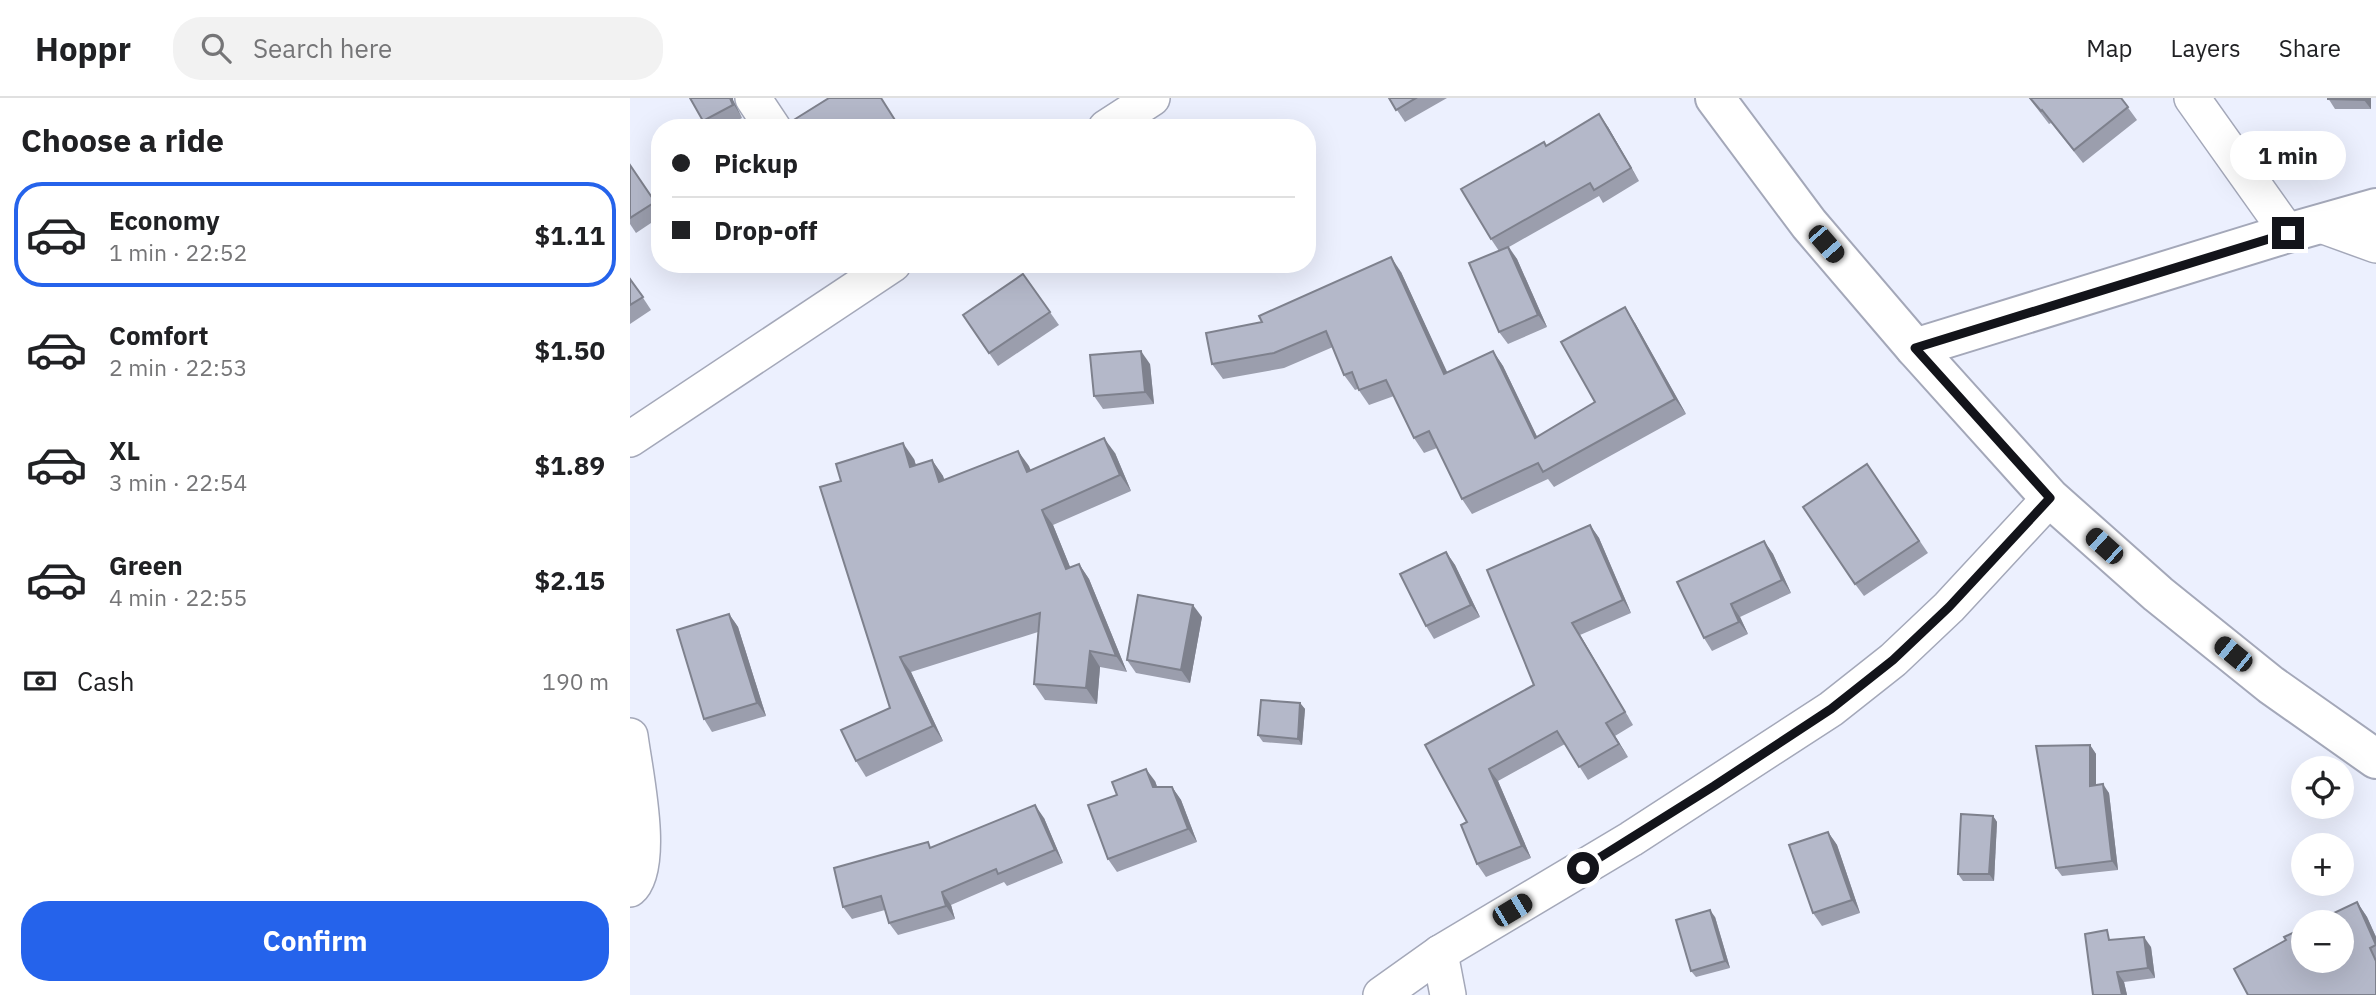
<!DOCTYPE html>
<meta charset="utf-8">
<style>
body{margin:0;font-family:"IBM Plex Sans",sans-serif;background:#f2f2f2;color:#202124;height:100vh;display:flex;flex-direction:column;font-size:26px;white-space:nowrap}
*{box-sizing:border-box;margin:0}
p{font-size:23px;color:#757577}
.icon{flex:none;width:38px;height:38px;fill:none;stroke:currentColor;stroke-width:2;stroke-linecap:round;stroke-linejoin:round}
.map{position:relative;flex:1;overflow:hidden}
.drawer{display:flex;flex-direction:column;background:#fff;width:630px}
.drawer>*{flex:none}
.guide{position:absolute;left:21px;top:21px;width:665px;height:154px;border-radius:28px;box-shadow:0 7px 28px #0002;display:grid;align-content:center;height:154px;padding:0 21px;background:#fff}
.tools{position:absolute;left:1661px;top:658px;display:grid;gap:14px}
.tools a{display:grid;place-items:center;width:63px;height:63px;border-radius:50%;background:#fff;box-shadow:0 7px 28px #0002;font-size:35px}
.end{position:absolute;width:32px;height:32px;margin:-16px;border:9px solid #13141a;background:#fff;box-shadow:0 0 0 4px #fff}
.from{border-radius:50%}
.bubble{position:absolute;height:49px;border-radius:24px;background:#fff;box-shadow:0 7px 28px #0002;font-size:23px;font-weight:700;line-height:49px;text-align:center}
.car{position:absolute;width:21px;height:42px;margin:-21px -10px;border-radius:9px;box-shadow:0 0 5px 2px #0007;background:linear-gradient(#222 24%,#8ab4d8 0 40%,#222 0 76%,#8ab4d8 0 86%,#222 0)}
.guide b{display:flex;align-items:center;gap:24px;height:66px;font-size:26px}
.guide b+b{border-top:2px solid #e0e0e0}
.guide i{width:18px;height:18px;background:#202124}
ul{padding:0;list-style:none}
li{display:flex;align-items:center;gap:21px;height:105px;margin:0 14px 10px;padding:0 7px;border:4px solid transparent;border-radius:28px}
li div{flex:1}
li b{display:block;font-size:26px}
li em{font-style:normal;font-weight:700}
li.current{border-color:#2563eb}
li>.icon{width:63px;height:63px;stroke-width:1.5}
h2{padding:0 21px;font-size:32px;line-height:84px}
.pay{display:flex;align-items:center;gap:18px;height:77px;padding:0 21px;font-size:26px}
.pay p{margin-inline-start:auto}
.button{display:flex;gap:14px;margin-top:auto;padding:14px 21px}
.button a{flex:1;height:80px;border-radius:28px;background:#2563eb;color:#fff;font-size:28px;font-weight:700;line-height:80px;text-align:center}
header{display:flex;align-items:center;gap:42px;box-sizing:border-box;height:98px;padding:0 35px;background:#fff;border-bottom:2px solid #e0e0e0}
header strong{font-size:33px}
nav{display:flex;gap:38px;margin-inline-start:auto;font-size:24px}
.search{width:490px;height:63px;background:#f2f2f2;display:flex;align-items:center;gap:18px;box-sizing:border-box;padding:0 24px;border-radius:28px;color:#757577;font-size:26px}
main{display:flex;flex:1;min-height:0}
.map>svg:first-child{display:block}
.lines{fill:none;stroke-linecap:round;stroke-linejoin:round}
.minor-casing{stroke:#a4a8b9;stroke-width:38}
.tertiary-casing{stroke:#a4a8b9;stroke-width:42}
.minor{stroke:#fff;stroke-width:35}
.tertiary{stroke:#fff;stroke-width:38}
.wall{fill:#9b9ead}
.shaded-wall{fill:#7e818d}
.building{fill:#b4b8c9;stroke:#7e818d;stroke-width:2}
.route{stroke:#13141a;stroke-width:9}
</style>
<header>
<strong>Hoppr</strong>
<div class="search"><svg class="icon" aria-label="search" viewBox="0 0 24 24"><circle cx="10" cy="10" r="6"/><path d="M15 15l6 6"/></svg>Search here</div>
<nav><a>Map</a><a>Layers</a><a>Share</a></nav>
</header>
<main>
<section class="drawer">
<h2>Choose a ride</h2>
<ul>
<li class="current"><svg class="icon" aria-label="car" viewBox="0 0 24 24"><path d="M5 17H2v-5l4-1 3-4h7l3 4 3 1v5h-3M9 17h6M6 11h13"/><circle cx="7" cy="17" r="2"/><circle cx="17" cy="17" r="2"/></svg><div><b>Economy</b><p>1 min · 22:52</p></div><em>$1.11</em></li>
<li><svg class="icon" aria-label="car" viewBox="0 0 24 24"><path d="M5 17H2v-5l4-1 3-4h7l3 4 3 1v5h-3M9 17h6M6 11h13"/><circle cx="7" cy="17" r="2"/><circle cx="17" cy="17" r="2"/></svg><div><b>Comfort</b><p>2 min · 22:53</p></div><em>$1.50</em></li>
<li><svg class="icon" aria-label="car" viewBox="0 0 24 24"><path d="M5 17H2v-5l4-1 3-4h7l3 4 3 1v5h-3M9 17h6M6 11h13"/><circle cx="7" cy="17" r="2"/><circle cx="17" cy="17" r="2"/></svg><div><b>XL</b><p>3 min · 22:54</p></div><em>$1.89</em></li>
<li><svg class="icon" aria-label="car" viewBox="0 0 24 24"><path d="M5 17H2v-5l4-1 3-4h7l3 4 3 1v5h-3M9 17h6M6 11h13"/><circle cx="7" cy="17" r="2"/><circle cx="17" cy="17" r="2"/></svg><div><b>Green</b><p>4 min · 22:55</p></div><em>$2.15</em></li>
</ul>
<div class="pay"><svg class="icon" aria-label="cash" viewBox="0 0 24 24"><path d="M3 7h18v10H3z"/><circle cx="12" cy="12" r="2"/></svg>Cash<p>190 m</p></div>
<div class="button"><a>Confirm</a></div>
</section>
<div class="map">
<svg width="1746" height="897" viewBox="0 0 1746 897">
<rect width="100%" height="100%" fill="#ecf0fe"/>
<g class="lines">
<g class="minor-casing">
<g id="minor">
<path d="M123,0L143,30"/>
<path d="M1562,0L1658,135"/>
<path d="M476,30L522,0"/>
<path d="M1688,126L1746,147"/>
<path d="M0,341L263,166"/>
<path d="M0,638C4,670 26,769 0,791"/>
<path d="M810,855L818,897"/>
<path d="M751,897L810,855L1001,741L1201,611L1263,562L1319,509L1420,400"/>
</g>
</g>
<g class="tertiary-casing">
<g id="tertiary">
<path d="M1085,0L1179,126L1285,250L1420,400L1528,496L1641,587L1746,661"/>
<path d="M1285,250L1658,135L1746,110"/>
</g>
</g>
<use href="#minor" class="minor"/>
<use href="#tertiary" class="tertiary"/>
</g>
<g class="wall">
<path d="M60,0H103V2L112,20L93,30H78Z"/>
<path d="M759,0H817L775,24Z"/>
<path d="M1399,0H1491L1507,22L1453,65L1421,25L1419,26Z"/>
<path d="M1698,0H1741V11H1705Z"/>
<path d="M978,29L1009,83L973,105L969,98L879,149L887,161L917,229L878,246L869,234V153L861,141L916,48Z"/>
<path d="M0,67L30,111V119L6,135L0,126Z"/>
<path d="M771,174L817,275L863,253L873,268L907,339L965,304L1005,225L1056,316L924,389L918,381L842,416L832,401L807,350L794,355L784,340L764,298L739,307L728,291L725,292L714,277L703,249L654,270L593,281L582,266L632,224Z"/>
<path d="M393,176L429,227L368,268L333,217Z"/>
<path d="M0,180L21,212L0,226Z"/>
<path d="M520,266L524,306L473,311L464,298Z"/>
<path d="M388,353L401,373L485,355L501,393L423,427L440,469L449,466L459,481L497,574L470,569L467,606L415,602L404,586L408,534L281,574L313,643L236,679L226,663L260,610L284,361L286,367L302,362L313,378L314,382Z"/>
<path d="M1237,366L1298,455L1234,498L1225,486Z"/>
<path d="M960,427L969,440L1001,515L950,537L1003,627L985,638L998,659L958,682L935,646L868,683L901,760L856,779L847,766L837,724L795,647L904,587Z"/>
<path d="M1134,443L1143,456L1161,495L1110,519L1118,536L1082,553L1074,540Z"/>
<path d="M816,454L825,467L850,519L804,541L796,528Z"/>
<path d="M99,516L108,529L136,618L82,634L74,621Z"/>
<path d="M572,519L560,585L506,575L497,562Z"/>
<path d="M670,605L675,611L672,647L633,644L628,637Z"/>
<path d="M1460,647L1466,656V687L1479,695L1488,772L1432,778L1426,770Z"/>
<path d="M525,683L527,689H542L551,702L567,744L487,774L478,761Z"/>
<path d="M1363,718L1367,724L1364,783H1333L1328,776Z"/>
<path d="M414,720L433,765L377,788L374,784L321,807L325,821L268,837L259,825L255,812L222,821L213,809L302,750Z"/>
<path d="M1198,734L1207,747L1230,815L1192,828L1183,815Z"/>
<path d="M1727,804L1737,819L1746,839V897L1656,842Z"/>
<path d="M1085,819L1100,870L1066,879L1061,873Z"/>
<path d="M1484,841L1521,849L1525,880L1494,884L1497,897H1463Z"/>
</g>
<g class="shaded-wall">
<path d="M100,0H103V2L112,20Z"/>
<path d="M1734,0H1741V11L1734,2Z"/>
<path d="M969,16L978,29L1009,83L1001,70Z"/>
<path d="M878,149L887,161L917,229L908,217Z"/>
<path d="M761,159L771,174L825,291L814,276Z"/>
<path d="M995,209L1005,225L1056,316L1045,301Z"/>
<path d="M511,253L520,266L524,306L515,294Z"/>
<path d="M863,253L873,268L915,355L905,340Z"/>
<path d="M474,340L485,355L501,393L490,377Z"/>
<path d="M273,345L284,361L291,384L280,369Z"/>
<path d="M388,353L399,368L408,390L397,374Z"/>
<path d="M302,362L313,378L320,399L309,384Z"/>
<path d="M412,412L423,427L447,486L436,471Z"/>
<path d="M960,427L969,440L1001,515L993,502Z"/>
<path d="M1134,443L1143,456L1161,495L1152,482Z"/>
<path d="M816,454L825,467L850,519L841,507Z"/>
<path d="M449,466L459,481L497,574L486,558Z"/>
<path d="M1101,506L1110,519L1118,536L1109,524Z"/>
<path d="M563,507L572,519L560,585L551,572Z"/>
<path d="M99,516L108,529L136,618L127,605Z"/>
<path d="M942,525L950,537L1003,627L995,614Z"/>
<path d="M460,553L470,569L467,606L456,590Z"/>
<path d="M270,559L281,574L313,643L303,628Z"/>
<path d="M670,605L675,611L672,647L668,641Z"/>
<path d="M976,625L985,638L998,659L989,646Z"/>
<path d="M1460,647L1466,656V696L1460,688Z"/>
<path d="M516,671L525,683L532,702L523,689Z"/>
<path d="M859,671L868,683L901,760L892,748Z"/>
<path d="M1473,686L1479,695L1488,772L1482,763Z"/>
<path d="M542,689L551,702L567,744L558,731Z"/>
<path d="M405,707L414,720L433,765L425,752Z"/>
<path d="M1363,718L1367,724L1364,783L1359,776Z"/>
<path d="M1198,734L1207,747L1230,815L1222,802Z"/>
<path d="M312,794L321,807L325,821L316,808Z"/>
<path d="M1727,804L1737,819L1746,839V847Z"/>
<path d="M1080,812L1085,819L1100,870L1095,863Z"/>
<path d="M1514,839L1521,849L1525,880L1518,870Z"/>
<path d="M1487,874L1494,884L1497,897H1492Z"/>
</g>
<g class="building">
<path d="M60,0H100L103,7L73,23Z"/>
<path d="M199,0H251L270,30H155L154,28Z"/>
<path d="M759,0H786L766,12Z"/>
<path d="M1400,0H1491L1498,9L1444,52L1412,12L1411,13Z"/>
<path d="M1698,0H1734V2L1698,1Z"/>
<path d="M969,16L1001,70L964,92L960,85L861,141L831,91L914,44L916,48Z"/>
<path d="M0,67L25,104L0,120Z"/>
<path d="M878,149L908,217L869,234L839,165Z"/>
<path d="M761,159L814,276L863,253L905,340L965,304L931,244L995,209L1045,301L913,374L908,365L832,401L799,333L784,340L756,282L729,292L722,274L714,277L696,233L644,255L582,266L576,235L632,224L629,218Z"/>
<path d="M393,176L420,214L359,255L333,217Z"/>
<path d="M0,181L13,199L0,207Z"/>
<path d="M511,253L515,294L464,298L460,257Z"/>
<path d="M474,340L490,377L412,412L436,471L449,466L486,558L460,553L456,590L404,586L410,515L270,559L303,628L226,663L211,632L260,610L190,389L211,383L206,366L273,345L280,369L302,362L309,384L388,353L397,374Z"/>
<path d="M1237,366L1289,443L1225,486L1173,409Z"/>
<path d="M960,427L993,502L942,525L995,614L976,625L989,646L949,669L927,633L859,671L892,748L847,766L831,727L837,724L795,647L904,587L857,472Z"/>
<path d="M1134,443L1152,482L1101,506L1109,524L1074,540L1047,484Z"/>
<path d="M816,454L841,507L796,528L770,476Z"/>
<path d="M508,497L563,507L551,572L497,562Z"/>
<path d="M99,516L127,605L74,621L47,532Z"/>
<path d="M631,602L670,605L668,641L628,637Z"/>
<path d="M1460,647V688L1473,686L1482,763L1426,770L1406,648Z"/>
<path d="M516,671L523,689H542L558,731L478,761L458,707L487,697L482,684Z"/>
<path d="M405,707L425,752L368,776L366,771L312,794L316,808L259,825L251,798L213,809L204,770L298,744L300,750Z"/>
<path d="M1331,716L1363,718L1359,776H1328Z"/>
<path d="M1198,734L1222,802L1183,815L1159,747Z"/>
<path d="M1727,804L1746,847L1740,850L1746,863V897H1618L1604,871L1656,842L1654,839L1673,830V863H1712V824H1685Z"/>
<path d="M1080,812L1095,863L1061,873L1046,822Z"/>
<path d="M1477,832L1479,842L1514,839L1518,870L1487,874L1492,897H1463L1455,836Z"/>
</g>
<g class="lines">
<path class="route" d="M953,770L1084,688L1201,611L1263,562L1319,509L1420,400L1285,250L1658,135"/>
</g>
</svg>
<div class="tools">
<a><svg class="icon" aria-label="locate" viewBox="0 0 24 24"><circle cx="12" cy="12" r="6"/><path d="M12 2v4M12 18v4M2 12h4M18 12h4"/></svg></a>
<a>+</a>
<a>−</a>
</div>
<i class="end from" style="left:953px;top:770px"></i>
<i class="end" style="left:1658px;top:135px"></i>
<div class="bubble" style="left:1600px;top:33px;width:116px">1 min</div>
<i class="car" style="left:1196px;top:146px;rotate:139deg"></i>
<i class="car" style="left:1474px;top:448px;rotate:312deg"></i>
<i class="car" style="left:1603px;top:556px;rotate:309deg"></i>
<i class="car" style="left:882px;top:812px;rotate:59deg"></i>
<div class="guide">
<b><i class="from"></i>Pickup</b>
<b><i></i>Drop-off</b>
</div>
</div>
</main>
